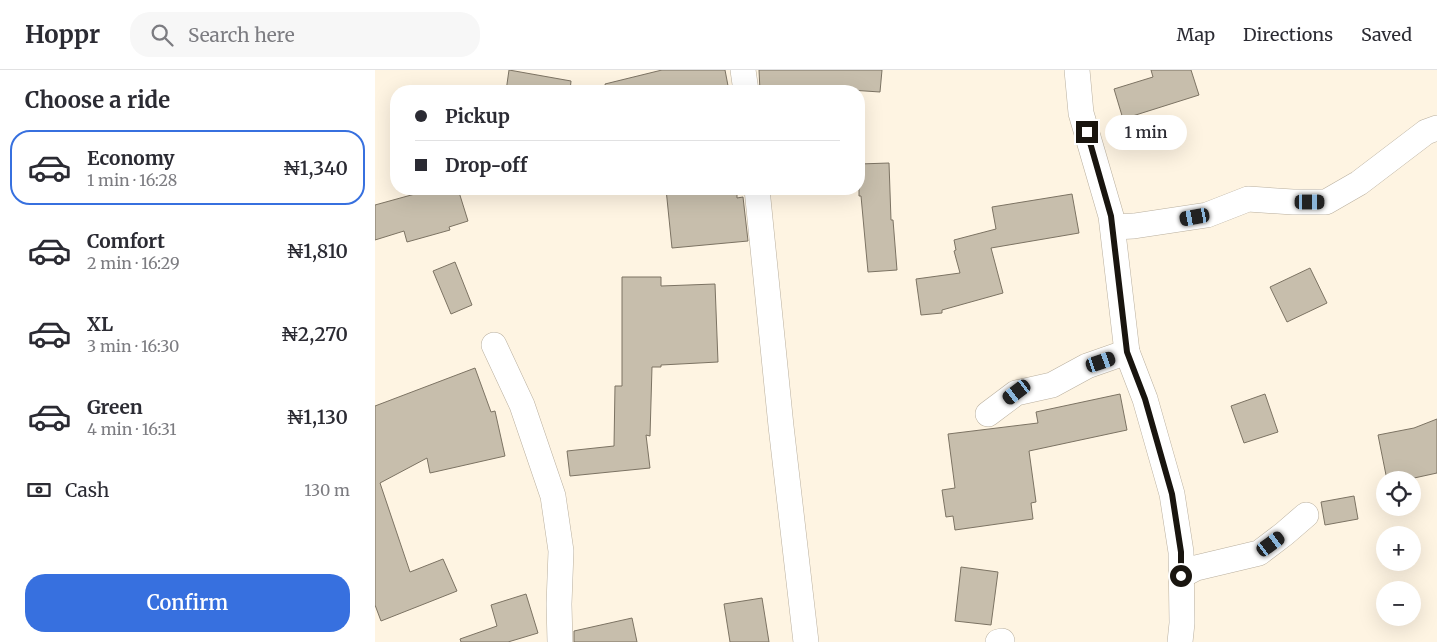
<!DOCTYPE html>
<meta charset="utf-8">
<style>
body{margin:0;font-family:Merriweather,serif;background:#f7f7f7;color:#2b2b33;height:100vh;display:flex;flex-direction:column;font-size:19px;white-space:nowrap}
*{box-sizing:border-box;margin:0}
p{font-size:16px;color:#7c7c81}
.icon{flex:none;width:28px;height:28px;fill:none;stroke:currentColor;stroke-width:2;stroke-linecap:round;stroke-linejoin:round}
.map{position:relative;flex:1;overflow:hidden}
.details{display:flex;flex-direction:column;background:#fff;width:375px}
.details>*{flex:none}
.hud{position:absolute;left:15px;top:15px;width:475px;height:110px;border-radius:20px;box-shadow:0 5px 20px #0002;display:grid;align-content:center;height:110px;padding:0 25px;background:#fff}
.controls{position:absolute;left:1001px;top:401px;display:grid;gap:10px}
.controls a{display:grid;place-items:center;width:45px;height:45px;border-radius:50%;background:#fff;box-shadow:0 5px 20px #0002;font-size:25px}
.end{position:absolute;width:22px;height:22px;margin:-11px;border:6px solid #19150f;background:#fff;box-shadow:0 0 0 2px #fff}
.from{border-radius:50%}
.bubble{position:absolute;height:35px;border-radius:18px;background:#fff;box-shadow:0 5px 20px #0002;font-size:16px;font-weight:600;line-height:35px;text-align:center}
.car{position:absolute;width:15px;height:30px;margin:-15px -8px;border-radius:6px;box-shadow:0 0 4px 1px #0007;background:linear-gradient(#222 24%,#8ab4d8 0 40%,#222 0 76%,#8ab4d8 0 86%,#222 0)}
.hud b{display:flex;align-items:center;gap:18px;height:48px;font-size:19px}
.hud b+b{border-top:1px solid #e1e1e2}
.hud i{width:12px;height:12px;background:#2b2b33}
ul{padding:0;list-style:none}
li{display:flex;align-items:center;gap:15px;height:75px;margin:0 10px 8px;padding:0 15px;border:2px solid transparent;border-radius:20px}
li div{flex:1}
li b{display:block;font-size:19px}
li em{font-style:normal;font-weight:600}
li.current{border-color:#3770df}
li>.icon{width:45px;height:45px;stroke-width:1.5}
h2{padding:0 25px;font-size:22px;line-height:60px}
.pay{display:flex;align-items:center;gap:12px;height:55px;padding:0 25px;font-size:19px}
.pay p{margin-inline-start:auto}
.primary-button{display:flex;gap:10px;margin-top:auto;padding:10px 25px}
.primary-button a{flex:1;height:58px;border-radius:20px;background:#3770df;color:#fff;font-size:20px;font-weight:600;line-height:58px;text-align:center}
header{display:flex;align-items:center;gap:30px;box-sizing:border-box;height:70px;padding:0 25px;background:#fff;border-bottom:1px solid #e1e1e2}
header strong{font-size:24px}
nav{display:flex;gap:28px;margin-inline-start:auto;font-size:18px}
.search{width:350px;height:45px;background:#f7f7f7;display:flex;align-items:center;gap:12px;box-sizing:border-box;padding:0 18px;border-radius:20px;color:#7c7c81;font-size:19px}
main{display:flex;flex:1;min-height:0}
.map>svg:first-child{display:block}
.building{fill:#c7beac;stroke:#7c7363}
.lines{fill:none;stroke-linecap:round;stroke-linejoin:round}
.minor-casing{stroke:#b9af9e;stroke-width:26}
.minor{stroke:#fff;stroke-width:25}
.route{stroke:#19150f;stroke-width:6}
</style>
<header>
<strong>Hoppr</strong>
<div class="search"><svg class="icon" aria-label="search" viewBox="0 0 24 24"><circle cx="10" cy="10" r="6"/><path d="M15 15l6 6"/></svg>Search here</div>
<nav><a>Map</a><a>Directions</a><a>Saved</a></nav>
</header>
<main>
<section class="details">
<h2>Choose a ride</h2>
<ul>
<li class="current"><svg class="icon" aria-label="car" viewBox="0 0 24 24"><path d="M5 17H2v-5l4-1 3-4h7l3 4 3 1v5h-3M9 17h6M6 11h13"/><circle cx="7" cy="17" r="2"/><circle cx="17" cy="17" r="2"/></svg><div><b>Economy</b><p>1 min · 16:28</p></div><em>₦1,340</em></li>
<li><svg class="icon" aria-label="car" viewBox="0 0 24 24"><path d="M5 17H2v-5l4-1 3-4h7l3 4 3 1v5h-3M9 17h6M6 11h13"/><circle cx="7" cy="17" r="2"/><circle cx="17" cy="17" r="2"/></svg><div><b>Comfort</b><p>2 min · 16:29</p></div><em>₦1,810</em></li>
<li><svg class="icon" aria-label="car" viewBox="0 0 24 24"><path d="M5 17H2v-5l4-1 3-4h7l3 4 3 1v5h-3M9 17h6M6 11h13"/><circle cx="7" cy="17" r="2"/><circle cx="17" cy="17" r="2"/></svg><div><b>XL</b><p>3 min · 16:30</p></div><em>₦2,270</em></li>
<li><svg class="icon" aria-label="car" viewBox="0 0 24 24"><path d="M5 17H2v-5l4-1 3-4h7l3 4 3 1v5h-3M9 17h6M6 11h13"/><circle cx="7" cy="17" r="2"/><circle cx="17" cy="17" r="2"/></svg><div><b>Green</b><p>4 min · 16:31</p></div><em>₦1,130</em></li>
</ul>
<div class="pay"><svg class="icon" aria-label="cash" viewBox="0 0 24 24"><path d="M3 7h18v10H3z"/><circle cx="12" cy="12" r="2"/></svg>Cash<p>130 m</p></div>
<div class="primary-button"><a>Confirm</a></div>
</section>
<div class="map">
<svg width="1062" height="572" viewBox="0 0 1062 572">
<rect width="100%" height="100%" fill="#fef4e2"/>
<g class="building">
<path d="M134,0L196,11L195,21H131Z"/>
<path d="M287,0H350L354,21H231L230,14Z"/>
<path d="M384,0H507L505,22L461,19V21H385Z"/>
<path d="M776,0H816L824,25L748,49L739,19L778,7Z"/>
<path d="M514,93L516,150H518L522,200L493,202L486,126H484V94Z"/>
<path d="M58,119H83L93,151L74,157L75,160L32,172L29,161L0,170V135Z"/>
<path d="M291,119H362V128L368,127L373,171L297,178Z"/>
<path d="M697,124L704,163L616,178L628,223L567,240V243L546,245L541,209L585,203L579,181L581,180L579,170L621,159L617,137Z"/>
<path d="M80,192L97,235L76,244L58,201Z"/>
<path d="M935,198L952,233L912,252L895,217Z"/>
<path d="M247,207H286V216L340,214L343,292L286,295V297H277L275,366L271,365L275,398L195,406L192,381L239,376L240,316H247Z"/>
<path d="M100,298L116,342L120,341L130,386L55,403L52,388L5,413L35,502L68,489L82,521L6,551L0,535V336Z"/>
<path d="M745,324L752,360L654,381L661,432L656,433L658,449L580,460L578,446L571,447L567,420L580,418L573,364L663,353L661,342Z"/>
<path d="M890,324L903,362L869,373L856,336Z"/>
<path d="M1062,349V403L1030,410H1012L1003,365L1039,358Z"/>
<path d="M979,426L983,449L950,455L946,432Z"/>
<path d="M586,497L623,502L616,555L580,551Z"/>
<path d="M151,524L163,563L133,572H86L85,569L122,556L116,535Z"/>
<path d="M387,528L394,572H355L349,534Z"/>
<path d="M257,548L262,572H199V561Z"/>
</g>
<g class="lines">
<g class="minor-casing">
<g id="minor">
<path d="M368,0L371,21"/>
<path d="M702,0L706,43L736,146L752,282L770,329L797,424L806,482L807,553L805,572"/>
<path d="M382,119L406,356L431,572"/>
<path d="M738,157L759,156L832,145L873,129L918,132H951L984,113L1051,62L1062,58"/>
<path d="M119,275L147,335L178,426L186,481L184,534L185,572"/>
<path d="M613,344L641,323L677,315L712,296L752,282"/>
<path d="M806,506L821,498L884,483L909,464L931,445"/>
<path d="M623,572L627,571"/>
</g>
</g>
<use href="#minor" class="minor"/>
</g>
<g class="lines">
<path class="route" d="M712,62L736,146L752,282L770,329L797,424L806,482V506"/>
</g>
</svg>
<div class="controls">
<a><svg class="icon" aria-label="locate" viewBox="0 0 24 24"><circle cx="12" cy="12" r="6"/><path d="M12 2v4M12 18v4M2 12h4M18 12h4"/></svg></a>
<a>+</a>
<a>−</a>
</div>
<i class="end from" style="left:806px;top:506px"></i>
<i class="end" style="left:712px;top:62px"></i>
<div class="bubble" style="left:730px;top:45px;width:82px">1 min</div>
<i class="car" style="left:935px;top:132px;rotate:90deg"></i>
<i class="car" style="left:820px;top:147px;rotate:260deg"></i>
<i class="car" style="left:726px;top:292px;rotate:71deg"></i>
<i class="car" style="left:642px;top:322px;rotate:233deg"></i>
<i class="car" style="left:896px;top:474px;rotate:54deg"></i>
<div class="hud">
<b><i class="from"></i>Pickup</b>
<b><i></i>Drop-off</b>
</div>
</div>
</main>
